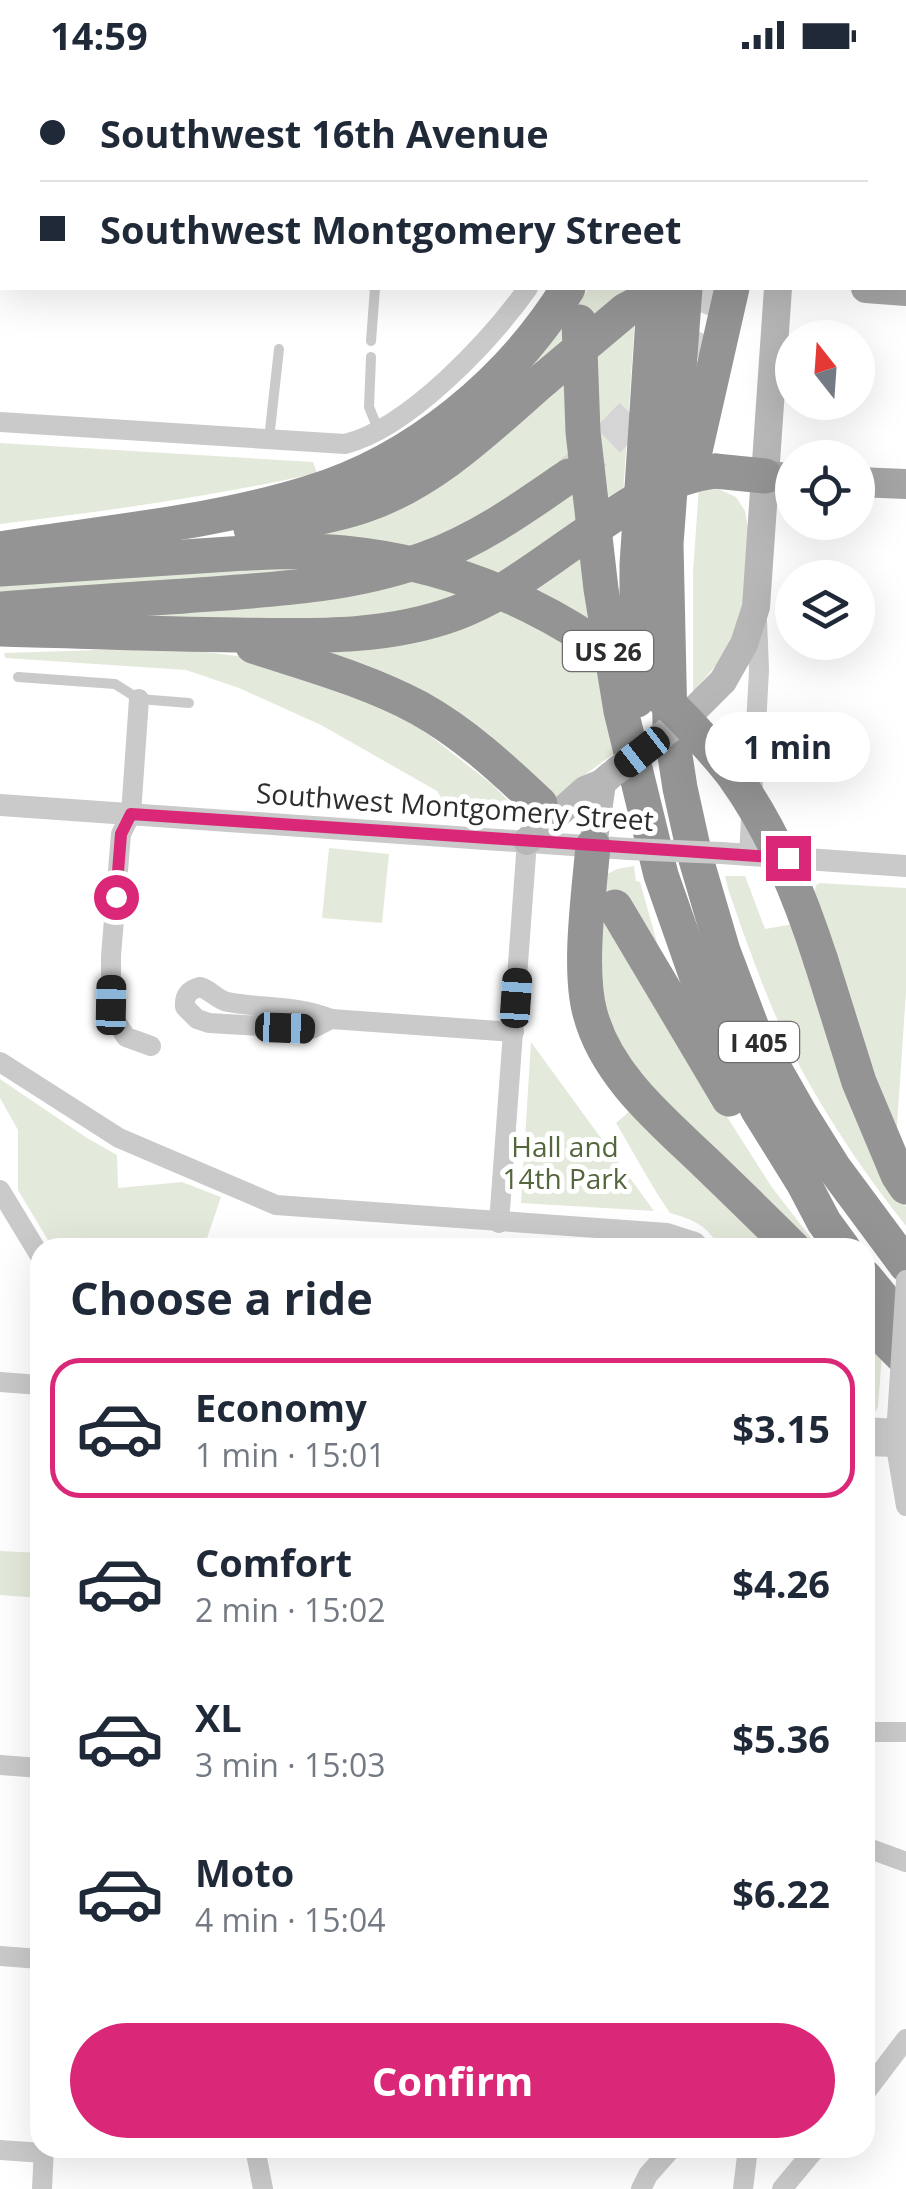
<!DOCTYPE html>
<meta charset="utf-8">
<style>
body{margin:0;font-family:"Open Sans",sans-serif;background:#f6f6f7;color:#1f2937;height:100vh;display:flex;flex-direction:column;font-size:38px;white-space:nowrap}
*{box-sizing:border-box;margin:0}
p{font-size:32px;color:#747a83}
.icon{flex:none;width:55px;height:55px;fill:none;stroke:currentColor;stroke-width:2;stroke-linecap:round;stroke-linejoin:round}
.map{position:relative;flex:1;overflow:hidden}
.drawer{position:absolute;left:30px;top:1168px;width:845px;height:920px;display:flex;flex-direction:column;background:#fff;border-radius:30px;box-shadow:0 10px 40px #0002}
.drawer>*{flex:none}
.banner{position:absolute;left:0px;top:0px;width:908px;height:220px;box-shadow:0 10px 40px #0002;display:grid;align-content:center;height:220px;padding:0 40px;background:#fff}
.needle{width:65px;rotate:343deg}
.controls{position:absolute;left:775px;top:250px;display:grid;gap:20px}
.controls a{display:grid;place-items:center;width:100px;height:100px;border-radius:50%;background:#fff;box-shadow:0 10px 40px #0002;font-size:50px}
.end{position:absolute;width:45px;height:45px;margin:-22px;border:12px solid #db2777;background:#fff;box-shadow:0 0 0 5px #fff}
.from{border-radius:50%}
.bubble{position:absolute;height:70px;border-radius:35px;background:#fff;box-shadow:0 10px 40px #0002;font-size:32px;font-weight:700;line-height:70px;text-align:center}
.car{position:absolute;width:30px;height:60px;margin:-30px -15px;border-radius:12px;box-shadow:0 0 8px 2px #0007;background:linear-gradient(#222 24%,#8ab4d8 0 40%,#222 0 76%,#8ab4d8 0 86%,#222 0)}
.banner b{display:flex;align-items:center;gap:35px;height:95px;font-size:38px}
.banner b+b{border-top:2px solid #e0e1e3}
.banner i{width:25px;height:25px;background:#1f2937}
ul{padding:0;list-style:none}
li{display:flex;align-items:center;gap:30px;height:140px;margin:0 20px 15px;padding:0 20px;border:5px solid transparent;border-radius:30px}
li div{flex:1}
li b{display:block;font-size:38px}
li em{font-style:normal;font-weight:700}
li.active{border-color:#db2777}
li>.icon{width:90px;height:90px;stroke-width:1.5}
h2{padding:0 40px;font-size:45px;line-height:120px}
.button{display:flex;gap:20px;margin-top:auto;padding:20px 40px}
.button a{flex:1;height:115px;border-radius:60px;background:#db2777;color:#fff;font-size:40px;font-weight:700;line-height:115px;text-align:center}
.status{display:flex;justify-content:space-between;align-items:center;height:70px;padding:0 50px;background:#fff;direction:ltr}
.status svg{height:28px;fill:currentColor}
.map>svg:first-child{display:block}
.green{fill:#e4eadb}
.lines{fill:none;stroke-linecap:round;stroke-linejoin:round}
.motorway-tunnel{stroke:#d5d5d5;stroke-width:35;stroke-dasharray:35 18;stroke-linecap:butt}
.service{stroke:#cacaca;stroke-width:10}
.minor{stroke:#cacaca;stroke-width:20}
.tertiary{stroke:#cacaca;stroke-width:22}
.secondary{stroke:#b7b7b7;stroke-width:28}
.primary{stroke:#a5a5a5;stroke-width:30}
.motorway{stroke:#949494;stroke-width:35}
.minor-bridge{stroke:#cacaca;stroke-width:20}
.tertiary-bridge{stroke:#cacaca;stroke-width:22}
.secondary-bridge{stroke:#b7b7b7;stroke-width:28}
.motorway-bridge{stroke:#949494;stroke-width:35}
.route{stroke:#db2777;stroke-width:12}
.labels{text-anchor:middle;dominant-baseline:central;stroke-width:10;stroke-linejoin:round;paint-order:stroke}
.shield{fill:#fff;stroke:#6c6c6c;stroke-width:2.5}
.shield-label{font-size:25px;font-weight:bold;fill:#2d2d2d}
.street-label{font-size:28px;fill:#2d2d2d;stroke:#fff}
.park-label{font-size:28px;fill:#53663c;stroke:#fff}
</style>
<div class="status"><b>14:59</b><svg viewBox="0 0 49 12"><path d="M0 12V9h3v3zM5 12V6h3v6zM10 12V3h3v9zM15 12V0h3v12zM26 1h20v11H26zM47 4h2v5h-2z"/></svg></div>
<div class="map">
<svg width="906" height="2119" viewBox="0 0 906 2119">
<rect width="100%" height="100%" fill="#fff"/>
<g class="green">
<path d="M589,218H635L400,400L551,271Z"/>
<path d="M635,248L623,425L601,439L591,285Z"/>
<path d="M571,308L583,452L498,509L420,485L306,472Z"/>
<path d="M0,373L313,392L317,403C212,427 106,441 0,454Z"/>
<path d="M699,416H712L736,427L745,441L748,459L742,543L725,585L693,622V502Z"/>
<path d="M586,480L599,563L523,520Z"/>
<path d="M350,497L0,531V510L134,502Z"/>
<path d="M401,509L468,526L391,554L73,544Z"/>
<path d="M500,535L606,597L617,681L551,730L310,584Z"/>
<path d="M129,579L198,581L259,589L392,636L493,715L526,749L451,743L437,721L321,655L239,618L186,600L5,588L4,583Z"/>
<path d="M329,778L389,784L382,853L322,848Z"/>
<path d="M634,796L636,811L640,812L662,890L700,1004L771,1116L818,1177H807L625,988L596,921L607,804L617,799Z"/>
<path d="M725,806H745L765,859L793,854L891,1114L906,1137V1156C871,1112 838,1064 810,1015C775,954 752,888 729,822Z"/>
<path d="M820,813L906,818V922L896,1071L814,824L816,815Z"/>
<path d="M531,972L654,1141L521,1133Z"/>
<path d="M0,1009L87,1068L117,1085L118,1118L182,1112L221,1127L204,1177H52L18,1120V1060L0,1028Z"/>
<path d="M632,1039L776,1177H719C707,1155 694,1150 670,1143C650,1114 634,1083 616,1053Z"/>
<path d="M865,1266L882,1283L878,1337L873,1345L865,1346Z"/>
<path d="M0,1481L40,1483V1528L0,1525Z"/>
</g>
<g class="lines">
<path class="motorway-tunnel" d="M569,406C629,352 686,297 709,218"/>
<g class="service">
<path d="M371,271L375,218"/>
<path d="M371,287L369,337L378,359"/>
<path d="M269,369L279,279"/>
<path d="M18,607L115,614L139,629L189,633"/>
</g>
<g class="minor">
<path d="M0,158H2"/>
<path d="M0,352L345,374C409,358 491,270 528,218"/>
<path d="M139,629L131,744L121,764L111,886V935L113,947L126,967L151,976"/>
<path d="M749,786L759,600L757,549"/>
<path d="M200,917C211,920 217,930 228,932C263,939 298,935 331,949L312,959L209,953L197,949L185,937C184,925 189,920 200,917Z"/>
<path d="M331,949L514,962"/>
<path d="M0,992L119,1068L276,1135L667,1163L695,1172L701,1178"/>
<path d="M0,1120L40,1186"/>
<path d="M499,1153L527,771"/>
<path d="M0,1312L40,1315"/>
<path d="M897,1349L896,1377L906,1436"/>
<path d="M865,1357L896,1359"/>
<path d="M865,1376L896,1377"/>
<path d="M865,1662H906"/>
<path d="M0,1695L40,1698"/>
<path d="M865,1777L906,1792"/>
<path d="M0,1886L40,1889"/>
<path d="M865,2023L906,1969"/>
<path d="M255,2078L263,2119"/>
<path d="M0,2080L44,2083"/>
<path d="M42,2119L44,2078"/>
<path d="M641,2119L648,2105L672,2078"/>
<path d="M743,2119L748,2078"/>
<path d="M782,2119L816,2078"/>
</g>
<g class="tertiary">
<path d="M575,2V0"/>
<path d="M0,735L629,779"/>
<path d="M721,783L906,796"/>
</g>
<g class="secondary">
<path d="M488,0L524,2"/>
<path d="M793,2V0"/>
<path d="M905,27H906"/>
<path d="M723,611L744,574L756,537L778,218"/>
<path d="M527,771L585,720L602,713"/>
<path d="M593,776L602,713L611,705"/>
</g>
<g class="primary">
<path d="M866,218L906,221"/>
<path d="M765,406L792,408"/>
<path d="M858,412L906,414"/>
</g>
<g class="motorway">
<path d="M600,2V0"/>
<path d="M633,2V0"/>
<path d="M669,2V0"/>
<path d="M699,2V0"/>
<path d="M764,2V0"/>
<path d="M685,218L666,474L670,654L680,718L695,786L723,881L754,963L799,1042L834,1098L906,1195"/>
<path d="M579,252L583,362L601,519L621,641L661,805L702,922L733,991L758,1040L804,1114L824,1152L843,1178"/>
<path d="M715,401L765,406"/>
<path d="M690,403L732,218"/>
<path d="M251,459C288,453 327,448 363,436C434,412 489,357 544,309"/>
<path d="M0,479C103,462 209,454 309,423C415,391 511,311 568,218"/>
<path d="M1,499L245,483"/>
<path d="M2,539C63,534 124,530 184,526C265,520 347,517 425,489C478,470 523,438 569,406"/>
<path d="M0,559C79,561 158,564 237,565C312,566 386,569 456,543C502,526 540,495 580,468"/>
<path d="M253,576C308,594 367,610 419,638C464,663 503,699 540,734"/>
<path d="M637,630V495L655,218"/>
<path d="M593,776C589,823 578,899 590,943C606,1005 661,1050 705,1092C734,1120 764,1149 793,1178"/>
<path d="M615,837L729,1029"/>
<path d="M821,891L859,1012L898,1105L906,1117"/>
<path d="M865,1207L906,1257"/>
<path d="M865,1249L906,1290"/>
</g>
<path class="minor-bridge" d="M897,1349L906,1210"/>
<path class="tertiary-bridge" d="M629,779L721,783"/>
<path class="secondary-bridge" d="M616,701L692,642L723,611"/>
<g class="motorway-bridge">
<path d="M544,309L626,240L668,218"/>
<path d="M580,468C623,439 662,408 715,401"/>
<path d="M245,483C277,482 311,480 344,483C475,496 593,554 684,649C701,667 719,686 734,706C774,762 800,826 821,891"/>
</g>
</g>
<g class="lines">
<path class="route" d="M116,827L121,764L131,744L788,788"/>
</g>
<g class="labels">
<g class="shield">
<rect x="563" y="561" width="90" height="40" rx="8"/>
<rect x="719" y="952" width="80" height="40" rx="8"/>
</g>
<g class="shield-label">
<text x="608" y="581">US 26</text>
<text x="759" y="972">I 405</text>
</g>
<g class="street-label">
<text transform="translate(455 736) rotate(4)">Southwest Montgomery Street</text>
</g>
<g class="park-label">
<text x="565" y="1076">Hall and<tspan x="565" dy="32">14th Park</tspan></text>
</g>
</g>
</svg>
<div class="controls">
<a><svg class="needle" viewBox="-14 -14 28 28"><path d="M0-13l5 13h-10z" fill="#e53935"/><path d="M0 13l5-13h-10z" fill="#747a83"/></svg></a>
<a><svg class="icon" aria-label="locate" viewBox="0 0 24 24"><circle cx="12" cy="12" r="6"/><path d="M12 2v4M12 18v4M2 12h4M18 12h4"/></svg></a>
<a><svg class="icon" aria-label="layers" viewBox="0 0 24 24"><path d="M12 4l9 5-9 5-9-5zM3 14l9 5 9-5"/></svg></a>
</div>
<i class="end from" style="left:116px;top:827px"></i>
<i class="end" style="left:788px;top:788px"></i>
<div class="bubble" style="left:705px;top:642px;width:165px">1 min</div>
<i class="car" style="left:642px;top:682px;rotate:232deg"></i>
<i class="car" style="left:516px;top:928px;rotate:4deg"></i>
<i class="car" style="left:111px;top:935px;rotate:1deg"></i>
<i class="car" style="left:285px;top:958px;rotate:92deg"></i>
<div class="banner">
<b><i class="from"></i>Southwest 16th Avenue</b>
<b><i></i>Southwest Montgomery Street</b>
</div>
<section class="drawer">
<h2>Choose a ride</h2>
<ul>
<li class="active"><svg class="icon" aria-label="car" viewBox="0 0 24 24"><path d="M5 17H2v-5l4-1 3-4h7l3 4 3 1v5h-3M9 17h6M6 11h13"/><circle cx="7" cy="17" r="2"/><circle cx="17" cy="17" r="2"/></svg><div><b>Economy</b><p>1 min · 15:01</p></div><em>$3.15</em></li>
<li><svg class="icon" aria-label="car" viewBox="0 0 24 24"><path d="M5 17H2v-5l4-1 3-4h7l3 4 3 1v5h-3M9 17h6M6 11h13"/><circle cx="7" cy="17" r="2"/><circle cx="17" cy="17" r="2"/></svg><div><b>Comfort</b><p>2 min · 15:02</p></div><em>$4.26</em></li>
<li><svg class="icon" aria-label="car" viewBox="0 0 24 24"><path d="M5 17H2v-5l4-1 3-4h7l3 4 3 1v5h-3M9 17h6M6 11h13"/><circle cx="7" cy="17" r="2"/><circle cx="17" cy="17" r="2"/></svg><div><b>XL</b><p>3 min · 15:03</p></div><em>$5.36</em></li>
<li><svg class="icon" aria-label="car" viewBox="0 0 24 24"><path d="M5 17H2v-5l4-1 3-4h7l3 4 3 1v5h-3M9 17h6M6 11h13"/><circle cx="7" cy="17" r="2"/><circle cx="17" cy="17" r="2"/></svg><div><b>Moto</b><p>4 min · 15:04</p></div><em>$6.22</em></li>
</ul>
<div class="button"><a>Confirm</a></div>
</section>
</div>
